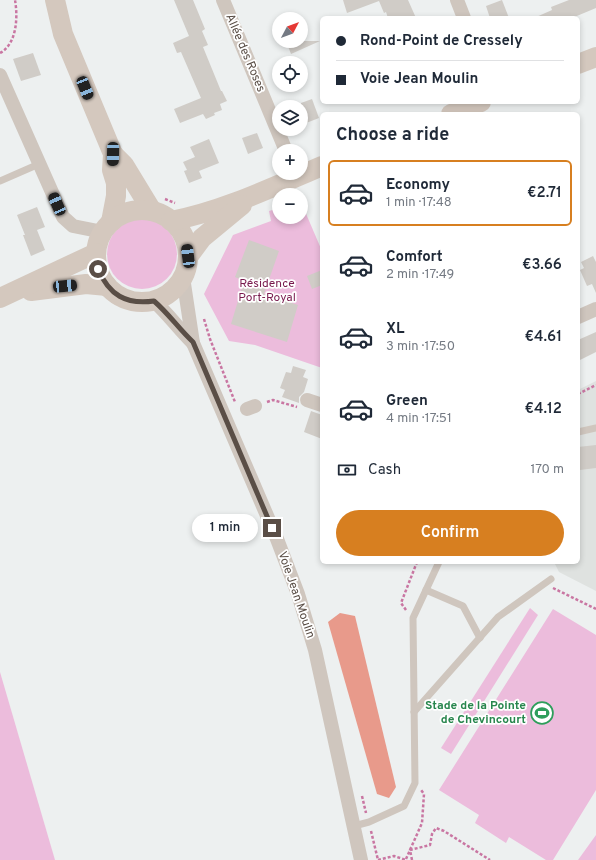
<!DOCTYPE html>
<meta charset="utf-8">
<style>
body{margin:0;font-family:Overpass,sans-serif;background:#f2f2f3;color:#1f2937;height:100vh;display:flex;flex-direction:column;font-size:15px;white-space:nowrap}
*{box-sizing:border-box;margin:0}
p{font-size:13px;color:#747a83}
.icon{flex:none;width:22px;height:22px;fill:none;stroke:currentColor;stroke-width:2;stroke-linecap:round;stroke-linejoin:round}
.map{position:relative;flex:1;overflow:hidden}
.side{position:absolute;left:320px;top:112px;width:260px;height:452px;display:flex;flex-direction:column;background:#fff;border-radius:6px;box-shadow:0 2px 6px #0003}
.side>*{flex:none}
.hud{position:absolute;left:320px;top:16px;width:260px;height:88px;border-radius:6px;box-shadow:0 2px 6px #0003;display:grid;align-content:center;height:88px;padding:0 16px;background:#fff}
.needle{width:26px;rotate:49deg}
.tools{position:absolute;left:272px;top:12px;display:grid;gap:8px}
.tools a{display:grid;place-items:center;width:36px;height:36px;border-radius:50%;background:#fff;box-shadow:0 2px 6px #0003;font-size:20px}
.end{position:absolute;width:18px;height:18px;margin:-9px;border:5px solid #5a4e46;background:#fff;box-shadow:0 0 0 2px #fff}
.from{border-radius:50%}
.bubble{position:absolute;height:28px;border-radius:14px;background:#fff;box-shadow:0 2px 6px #0003;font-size:13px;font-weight:600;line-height:28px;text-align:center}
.car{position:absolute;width:12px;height:24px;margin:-12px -6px;border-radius:5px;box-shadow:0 0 3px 1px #0007;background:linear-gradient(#222 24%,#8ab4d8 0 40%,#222 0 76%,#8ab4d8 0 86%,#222 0)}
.hud b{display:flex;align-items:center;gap:14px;height:38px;font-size:15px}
.hud b+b{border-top:1px solid #e0e1e3}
.hud i{width:10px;height:10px;background:#1f2937}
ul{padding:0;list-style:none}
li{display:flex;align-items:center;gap:12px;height:66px;margin:0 8px 6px;padding:0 8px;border:2px solid transparent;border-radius:6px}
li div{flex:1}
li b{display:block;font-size:15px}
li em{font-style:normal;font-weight:600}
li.current{border-color:#d77f20}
li>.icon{width:36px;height:36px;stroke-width:1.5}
h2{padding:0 16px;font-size:18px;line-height:48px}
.pay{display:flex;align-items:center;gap:10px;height:44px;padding:0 16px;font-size:15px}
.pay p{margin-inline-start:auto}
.button{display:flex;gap:8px;margin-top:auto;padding:8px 16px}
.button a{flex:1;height:46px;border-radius:24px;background:#d77f20;color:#fff;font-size:16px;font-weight:600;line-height:46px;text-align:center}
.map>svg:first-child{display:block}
.education{fill:#dfe2e0}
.green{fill:#ecbcdc}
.water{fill:#e89a8b}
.building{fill:#d0ccc7}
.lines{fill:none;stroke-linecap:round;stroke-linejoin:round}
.path{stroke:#c976a2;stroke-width:2.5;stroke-dasharray:3 2;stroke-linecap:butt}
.service{stroke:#cfc6be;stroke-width:7}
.minor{stroke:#cfc6be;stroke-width:14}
.secondary{stroke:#d4c8be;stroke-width:20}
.route{stroke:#5a4e46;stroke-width:5}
.labels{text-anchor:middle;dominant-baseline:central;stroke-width:3.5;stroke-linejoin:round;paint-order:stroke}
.street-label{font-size:12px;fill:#5a4e46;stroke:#fff}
.park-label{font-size:12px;fill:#781a4d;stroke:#fff}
.leisure-label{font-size:12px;font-weight:bold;fill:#27864d;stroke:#fff;text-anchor:end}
</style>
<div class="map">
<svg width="596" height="860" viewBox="0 0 596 860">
<rect width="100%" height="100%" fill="#edf0f0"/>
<path class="education" d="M596,381V591L559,572L554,562H578V390Z"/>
<g class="green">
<path d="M301,202L322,251V368L255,345L229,341L204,294L233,235L271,221L269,211L279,208V217H301Z"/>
<circle cx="142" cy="254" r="35"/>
<path d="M530,608L538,615L451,754L441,748Z"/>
<path d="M553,609L596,635V790L553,860H546L509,837L506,843L475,823L479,815L439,790Z"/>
<path d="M0,672L55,860H0Z"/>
<path d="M596,835V860H578Z"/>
</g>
<path class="water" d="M340,613L355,616L396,787L389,798L377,794L328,622Z"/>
<g class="building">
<path d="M174,0H193L205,29L202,31L208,45L203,47L221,91H222L227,101L220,104L222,110L214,113L215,115L206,119L203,114L180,123L174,109L201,98L181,52L177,53L173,43L189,36Z"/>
<path d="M343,0H408L416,18H388L386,12L384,13L379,1L347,13Z"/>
<path d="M502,0L509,18H490L486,6Z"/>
<path d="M569,0H596V8L572,18H534L552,10L551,7Z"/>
<path d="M286,41H320L291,54Z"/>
<path d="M33,53L41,75L21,81L13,59Z"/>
<path d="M312,99L319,118L301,125V103Z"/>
<path d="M257,133L263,148L248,154L242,138Z"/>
<path d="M209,139L219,163L199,171L202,178L189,183L184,171L187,170L183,162L195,157L190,147Z"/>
<path d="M37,207L45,227L37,230L45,250L31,256L23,235H25L17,215Z"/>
<path d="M249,240L279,251L264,294L298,305L287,342L231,324L244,281L235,277Z"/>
<path d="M593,256L596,262V293L592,284L587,286L580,270L584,268L581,262Z"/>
<path d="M322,270V285L312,289L307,276Z"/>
<path d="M596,332V352L578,361V340Z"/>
<path d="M293,366L306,370L303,377L308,379L304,392L299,397V403L282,397L285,390L280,388L286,372L291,373Z"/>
<path d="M311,411L322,415V439L304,432Z"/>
<path d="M596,445V468L580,470L578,447Z"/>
</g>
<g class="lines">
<g class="path">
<path d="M0,53C17,44 18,17 15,0"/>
<path d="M165,199L175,203"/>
<path d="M204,319L210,339L235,402"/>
<path d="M578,394L596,385"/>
<path d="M267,402L273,400L297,407"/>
<path d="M553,588L596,609"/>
<path d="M406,610L401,603L417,562"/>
<path d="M362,796L366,813"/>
<path d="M371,831L378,860"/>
<path d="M406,859L422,823L424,794L421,790"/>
<path d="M378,860L394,856L406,860"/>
<path d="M412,860L410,850L430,845L432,834L436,828L444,831L490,860"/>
</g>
<g class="service">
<path d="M0,181L39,164"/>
<path d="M578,432L596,428"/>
<path d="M426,590L463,606L480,638"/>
<path d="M414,712L498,617L551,579"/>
<path d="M354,826L369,822L404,806L415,783L413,618L439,562"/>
</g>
<g class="minor">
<path d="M223,0L286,151"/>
<path d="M457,0L464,18"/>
<path d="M0,75L63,217L73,226L103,232"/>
<path d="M183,277L193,343L277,539L298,594L315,650L361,860"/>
<path d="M154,301C168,314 179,329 193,343"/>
<path d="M578,317L596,309"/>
<path d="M307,400L322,405"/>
<path d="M247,409L255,406"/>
</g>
<g class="secondary">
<path d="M55,0L63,34L113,154L112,170L116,183V196L111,222"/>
<path d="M578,64L596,57"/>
<path d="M451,114L481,102"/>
<path d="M113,154L124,165L152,211"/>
<circle cx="142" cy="256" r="46"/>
<path d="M171,221C223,211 273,187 322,166"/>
<path d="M188,257L202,238L242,205"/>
<path d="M31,291L86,284L107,286"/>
<path d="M0,298L96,253"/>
</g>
</g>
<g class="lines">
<path class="route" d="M98,269C109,295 126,305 154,301C169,314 179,329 193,342L272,528"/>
</g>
<defs>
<g id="stadium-ring" transform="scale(1.15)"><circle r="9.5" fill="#fff" stroke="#2e9e5b" stroke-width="1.5"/><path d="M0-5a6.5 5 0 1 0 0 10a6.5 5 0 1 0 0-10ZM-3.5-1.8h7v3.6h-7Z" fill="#2e9e5b"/></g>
</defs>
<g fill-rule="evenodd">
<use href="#stadium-ring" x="542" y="713"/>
</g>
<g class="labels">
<g class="street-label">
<text transform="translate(245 53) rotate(67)">Allée des Roses</text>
<text transform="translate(296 595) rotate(71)">Voie Jean Moulin</text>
</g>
<g class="park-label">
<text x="267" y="284">Résidence<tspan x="267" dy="14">Port-Royal</tspan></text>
</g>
<g class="leisure-label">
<text x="526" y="706">Stade de la Pointe<tspan x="526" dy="14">de Chevincourt</tspan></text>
</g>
</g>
</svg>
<div class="tools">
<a><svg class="needle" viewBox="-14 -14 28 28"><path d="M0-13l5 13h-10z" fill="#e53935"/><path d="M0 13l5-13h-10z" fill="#747a83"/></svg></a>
<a><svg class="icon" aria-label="locate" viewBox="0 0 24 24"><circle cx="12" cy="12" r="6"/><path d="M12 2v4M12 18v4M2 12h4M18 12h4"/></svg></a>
<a><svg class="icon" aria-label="layers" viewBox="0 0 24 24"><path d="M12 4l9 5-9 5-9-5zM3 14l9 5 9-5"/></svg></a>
<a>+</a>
<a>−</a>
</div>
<i class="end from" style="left:98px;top:269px"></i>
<i class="end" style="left:272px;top:528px"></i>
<div class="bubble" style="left:192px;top:514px;width:66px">1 min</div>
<i class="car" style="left:85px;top:88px;rotate:158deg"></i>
<i class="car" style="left:113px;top:154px;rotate:181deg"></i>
<i class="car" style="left:57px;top:204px;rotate:336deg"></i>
<i class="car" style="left:188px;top:256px;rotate:353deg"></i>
<i class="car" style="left:65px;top:286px;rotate:85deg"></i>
<div class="hud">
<b><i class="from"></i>Rond-Point de Cressely</b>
<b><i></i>Voie Jean Moulin</b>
</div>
<section class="side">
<h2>Choose a ride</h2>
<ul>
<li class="current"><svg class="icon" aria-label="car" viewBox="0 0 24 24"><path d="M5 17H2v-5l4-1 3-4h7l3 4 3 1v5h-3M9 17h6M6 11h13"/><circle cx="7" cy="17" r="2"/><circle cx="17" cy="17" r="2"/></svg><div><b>Economy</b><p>1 min · 17:48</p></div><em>€2.71</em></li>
<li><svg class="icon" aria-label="car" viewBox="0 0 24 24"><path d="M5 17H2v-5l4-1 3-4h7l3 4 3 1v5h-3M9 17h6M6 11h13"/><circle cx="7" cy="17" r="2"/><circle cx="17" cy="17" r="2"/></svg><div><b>Comfort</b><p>2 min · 17:49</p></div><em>€3.66</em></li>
<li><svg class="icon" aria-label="car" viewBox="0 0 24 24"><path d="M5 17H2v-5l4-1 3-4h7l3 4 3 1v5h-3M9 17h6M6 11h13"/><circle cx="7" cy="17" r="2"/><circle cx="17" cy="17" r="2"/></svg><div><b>XL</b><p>3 min · 17:50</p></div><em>€4.61</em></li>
<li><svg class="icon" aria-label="car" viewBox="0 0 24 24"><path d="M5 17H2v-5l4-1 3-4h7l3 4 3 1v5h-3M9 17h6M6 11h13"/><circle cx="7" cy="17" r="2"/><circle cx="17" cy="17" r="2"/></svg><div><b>Green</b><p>4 min · 17:51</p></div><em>€4.12</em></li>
</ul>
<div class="pay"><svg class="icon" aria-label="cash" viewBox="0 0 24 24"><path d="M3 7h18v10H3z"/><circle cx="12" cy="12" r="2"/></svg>Cash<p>170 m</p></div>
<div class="button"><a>Confirm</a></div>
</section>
</div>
